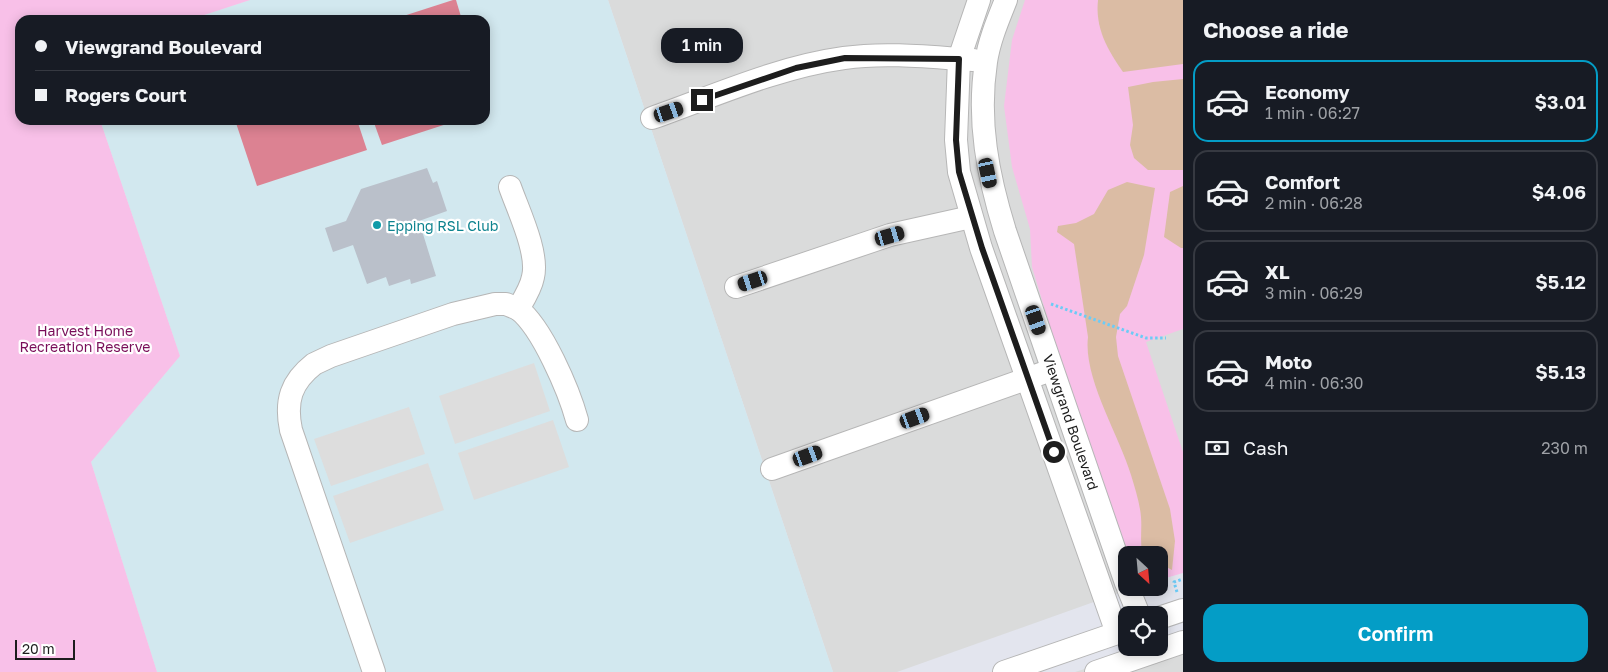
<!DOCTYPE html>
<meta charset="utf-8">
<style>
body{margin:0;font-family:"Golos Text",sans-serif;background:#242831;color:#f1f3f6;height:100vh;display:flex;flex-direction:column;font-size:19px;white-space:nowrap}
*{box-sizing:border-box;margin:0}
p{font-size:16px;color:#9ea1a6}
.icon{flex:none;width:28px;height:28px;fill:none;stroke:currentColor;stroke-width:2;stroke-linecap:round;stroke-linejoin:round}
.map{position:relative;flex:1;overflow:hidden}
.sheet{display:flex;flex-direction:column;background:#171b24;width:425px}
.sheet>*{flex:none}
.banner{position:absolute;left:15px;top:15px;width:475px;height:110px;border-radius:15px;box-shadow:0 2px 12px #0003;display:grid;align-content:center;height:110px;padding:0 20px;background:#171b24}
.needle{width:32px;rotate:154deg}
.controls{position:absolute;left:1118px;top:546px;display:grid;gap:10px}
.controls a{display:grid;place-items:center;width:50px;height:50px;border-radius:10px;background:#171b24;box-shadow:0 2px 12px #0003;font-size:25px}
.scale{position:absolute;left:15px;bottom:12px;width:60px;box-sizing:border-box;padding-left:5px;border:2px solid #1d1d1d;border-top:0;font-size:14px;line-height:18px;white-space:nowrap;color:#1d1d1d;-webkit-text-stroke:4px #fff;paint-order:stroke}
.end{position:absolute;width:22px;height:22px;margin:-11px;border:6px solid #1d1d1d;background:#fff;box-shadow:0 0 0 2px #fff}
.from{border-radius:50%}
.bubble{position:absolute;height:35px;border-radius:15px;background:#171b24;box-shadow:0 2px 12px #0003;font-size:16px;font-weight:600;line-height:35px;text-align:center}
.car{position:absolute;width:15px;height:30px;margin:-15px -8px;border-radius:6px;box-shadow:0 0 4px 1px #0007;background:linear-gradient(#222 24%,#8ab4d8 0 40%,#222 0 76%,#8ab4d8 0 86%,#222 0)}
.banner b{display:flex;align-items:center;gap:18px;height:48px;font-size:19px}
.banner b+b{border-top:1px solid #363941}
.banner i{width:12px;height:12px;background:#f1f3f6}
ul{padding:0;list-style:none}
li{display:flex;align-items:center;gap:15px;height:82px;margin:0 10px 8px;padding:0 10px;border:2px solid #363941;border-radius:15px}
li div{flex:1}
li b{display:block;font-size:19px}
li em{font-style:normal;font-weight:600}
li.selected{border-color:#049dc6}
li>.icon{width:45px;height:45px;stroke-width:1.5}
h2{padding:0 20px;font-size:22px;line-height:60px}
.pay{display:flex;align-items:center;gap:12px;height:55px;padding:0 20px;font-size:19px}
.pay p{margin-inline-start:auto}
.action{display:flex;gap:10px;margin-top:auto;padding:10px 20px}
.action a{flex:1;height:58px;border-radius:15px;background:#049dc6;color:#fff;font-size:20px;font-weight:600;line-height:58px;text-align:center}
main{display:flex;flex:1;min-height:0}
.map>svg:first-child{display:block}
.residential{fill:#dadbdb}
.commercial{fill:#d2e8ef}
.park{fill:#f8c0e8}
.pitch{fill:#dc8292}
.parking{fill:#ddd}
.water{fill:#dbbca4}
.building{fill:#bac0ca}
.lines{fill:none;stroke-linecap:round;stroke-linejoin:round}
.minor-casing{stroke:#b6b6b6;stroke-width:24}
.path{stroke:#6ccbf6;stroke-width:3;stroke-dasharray:2.5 2.5;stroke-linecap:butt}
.minor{stroke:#fff;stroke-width:22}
.route{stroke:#1d1d1d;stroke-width:6}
.culture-dot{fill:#0f9aa8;stroke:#fff;stroke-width:2}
.labels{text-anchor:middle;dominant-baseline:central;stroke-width:4.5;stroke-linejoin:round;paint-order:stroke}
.culture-label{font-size:14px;fill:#0d838f;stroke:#fff;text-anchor:start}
.park-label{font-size:14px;fill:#790e59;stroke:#fff}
.street-label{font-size:14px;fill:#1d1d1d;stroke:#fff}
</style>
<main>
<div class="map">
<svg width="1183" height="672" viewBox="0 0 1183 672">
<rect width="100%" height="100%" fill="#e3e5ee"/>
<g class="residential">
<path d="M608,0H1183V569L1159,555H1126L1133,588L897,672H833Z"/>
<path d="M1183,638V672H1075L1152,648Z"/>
</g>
<path class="commercial" d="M250,0H608L833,672H157L91,462L180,356L100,120H485V20H189Z"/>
<g class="park">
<path d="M0,0H250L189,20H20V120H100L180,356L91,462L157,672H0Z"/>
<path d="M1025,0H1183V329L1146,342L1183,452V573L1159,580V555H1126L1058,353L1032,267L1030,229L1012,167L1004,106L1012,40Z"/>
</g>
<g class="pitch">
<path d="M453,0H456L462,20H391Z"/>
<path d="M235,120H357L367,150L257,186Z"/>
<path d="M373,120H459L382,145Z"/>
</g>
<g class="parking">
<path d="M534,363L550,411L455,444L439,396Z"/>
<path d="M409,407L425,454L331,486L314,439Z"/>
<path d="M553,420L569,467L474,500L458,453Z"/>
<path d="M428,463L444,510L350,543L333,496Z"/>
</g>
<g class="water">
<path d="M1098,0H1183V64L1123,72C1107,49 1095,28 1098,0Z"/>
<path d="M1183,79V170H1148L1134,158L1130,145L1133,125L1128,87L1153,82Z"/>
<path d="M1127,182L1155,188L1144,255L1127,306L1120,314L1116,337L1118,356L1170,509L1175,541L1172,570L1159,563V555H1147L1142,551C1140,540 1142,529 1141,517C1140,504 1135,488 1131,475C1119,435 1083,378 1088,337L1074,244L1057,232L1058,226L1076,223L1094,214L1108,190Z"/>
<path d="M1183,186V248H1181L1164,237L1170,192Z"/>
</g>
<path class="building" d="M427,168L433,183L437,181L447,211L419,221L436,276L411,284L410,279L389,286L386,277L367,284L353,245L333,252L325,228L346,221L361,189Z"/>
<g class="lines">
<g class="minor-casing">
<g id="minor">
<path d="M979,0L959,59L956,140L959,172L981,248L1117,633"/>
<path d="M1006,0C998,20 989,41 986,62C977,121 988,176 1005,231L1126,583"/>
<path d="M652,118C714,96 778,67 844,58C885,52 931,57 973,60"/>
<path d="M510,187C518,210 539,253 533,277C531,288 524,299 518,309C542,327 569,391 577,420"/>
<path d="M736,287L890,235L971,217"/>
<path d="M772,469L1043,373"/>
<path d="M1128,588L1139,615"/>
<path d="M1159,618L1183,610"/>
<path d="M374,672L291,430C285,401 291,382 314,364L331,356L453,314L495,304H506L518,309"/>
<path d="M1004,672L1126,630"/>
<path d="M1096,672L1183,642"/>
</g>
</g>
<g class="path">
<path d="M1051,304L1146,338H1166"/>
<path d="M1177,592L1174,582L1183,579"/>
</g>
<use href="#minor" class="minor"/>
</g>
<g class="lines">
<path class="route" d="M702,100L796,68L845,58L959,59L956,140L959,172L982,248L1054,452"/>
</g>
<circle class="culture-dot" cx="377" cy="225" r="5"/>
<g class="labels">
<g class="culture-label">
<text x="387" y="225">Epping RSL Club</text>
</g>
<g class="park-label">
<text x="85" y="330">Harvest Home<tspan x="85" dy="16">Recreation Reserve</tspan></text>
</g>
<g class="street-label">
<text transform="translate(1071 422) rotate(71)">Viewgrand Boulevard</text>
</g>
</g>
</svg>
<div class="controls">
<a><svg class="needle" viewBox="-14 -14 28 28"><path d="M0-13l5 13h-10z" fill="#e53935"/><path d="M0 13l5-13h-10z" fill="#9ea1a6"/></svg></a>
<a><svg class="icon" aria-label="locate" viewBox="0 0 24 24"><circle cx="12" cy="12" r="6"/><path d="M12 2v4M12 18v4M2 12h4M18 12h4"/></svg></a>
</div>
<div class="scale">20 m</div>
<i class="end from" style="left:1054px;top:452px"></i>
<i class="end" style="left:702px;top:100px"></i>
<div class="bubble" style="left:661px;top:28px;width:82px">1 min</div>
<i class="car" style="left:669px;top:112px;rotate:71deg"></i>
<i class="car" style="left:988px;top:173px;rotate:168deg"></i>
<i class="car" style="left:890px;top:236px;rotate:74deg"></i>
<i class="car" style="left:753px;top:281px;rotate:252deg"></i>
<i class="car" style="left:1036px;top:320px;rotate:161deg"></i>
<i class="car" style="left:915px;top:418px;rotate:70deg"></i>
<i class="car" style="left:808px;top:456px;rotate:70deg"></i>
<div class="banner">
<b><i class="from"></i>Viewgrand Boulevard</b>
<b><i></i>Rogers Court</b>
</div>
</div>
<section class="sheet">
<h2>Choose a ride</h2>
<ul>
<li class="selected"><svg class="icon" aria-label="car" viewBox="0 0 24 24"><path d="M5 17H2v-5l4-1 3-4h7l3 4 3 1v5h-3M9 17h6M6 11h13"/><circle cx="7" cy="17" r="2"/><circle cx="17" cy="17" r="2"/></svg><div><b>Economy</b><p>1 min · 06:27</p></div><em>$3.01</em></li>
<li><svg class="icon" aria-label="car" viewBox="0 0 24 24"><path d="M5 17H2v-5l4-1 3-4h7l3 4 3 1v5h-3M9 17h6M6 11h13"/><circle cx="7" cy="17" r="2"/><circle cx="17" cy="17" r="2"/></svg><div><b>Comfort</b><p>2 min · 06:28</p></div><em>$4.06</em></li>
<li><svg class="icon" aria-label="car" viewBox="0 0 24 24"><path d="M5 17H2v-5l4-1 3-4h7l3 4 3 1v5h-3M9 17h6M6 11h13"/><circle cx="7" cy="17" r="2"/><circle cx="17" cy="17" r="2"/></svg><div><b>XL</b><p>3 min · 06:29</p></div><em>$5.12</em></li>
<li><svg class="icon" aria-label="car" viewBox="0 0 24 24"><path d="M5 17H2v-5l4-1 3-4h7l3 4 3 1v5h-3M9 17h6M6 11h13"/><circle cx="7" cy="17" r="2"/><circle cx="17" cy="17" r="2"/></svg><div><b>Moto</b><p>4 min · 06:30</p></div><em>$5.13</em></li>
</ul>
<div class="pay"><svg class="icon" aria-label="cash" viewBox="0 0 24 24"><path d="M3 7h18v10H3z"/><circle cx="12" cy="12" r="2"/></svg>Cash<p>230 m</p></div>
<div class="action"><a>Confirm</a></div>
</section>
</main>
